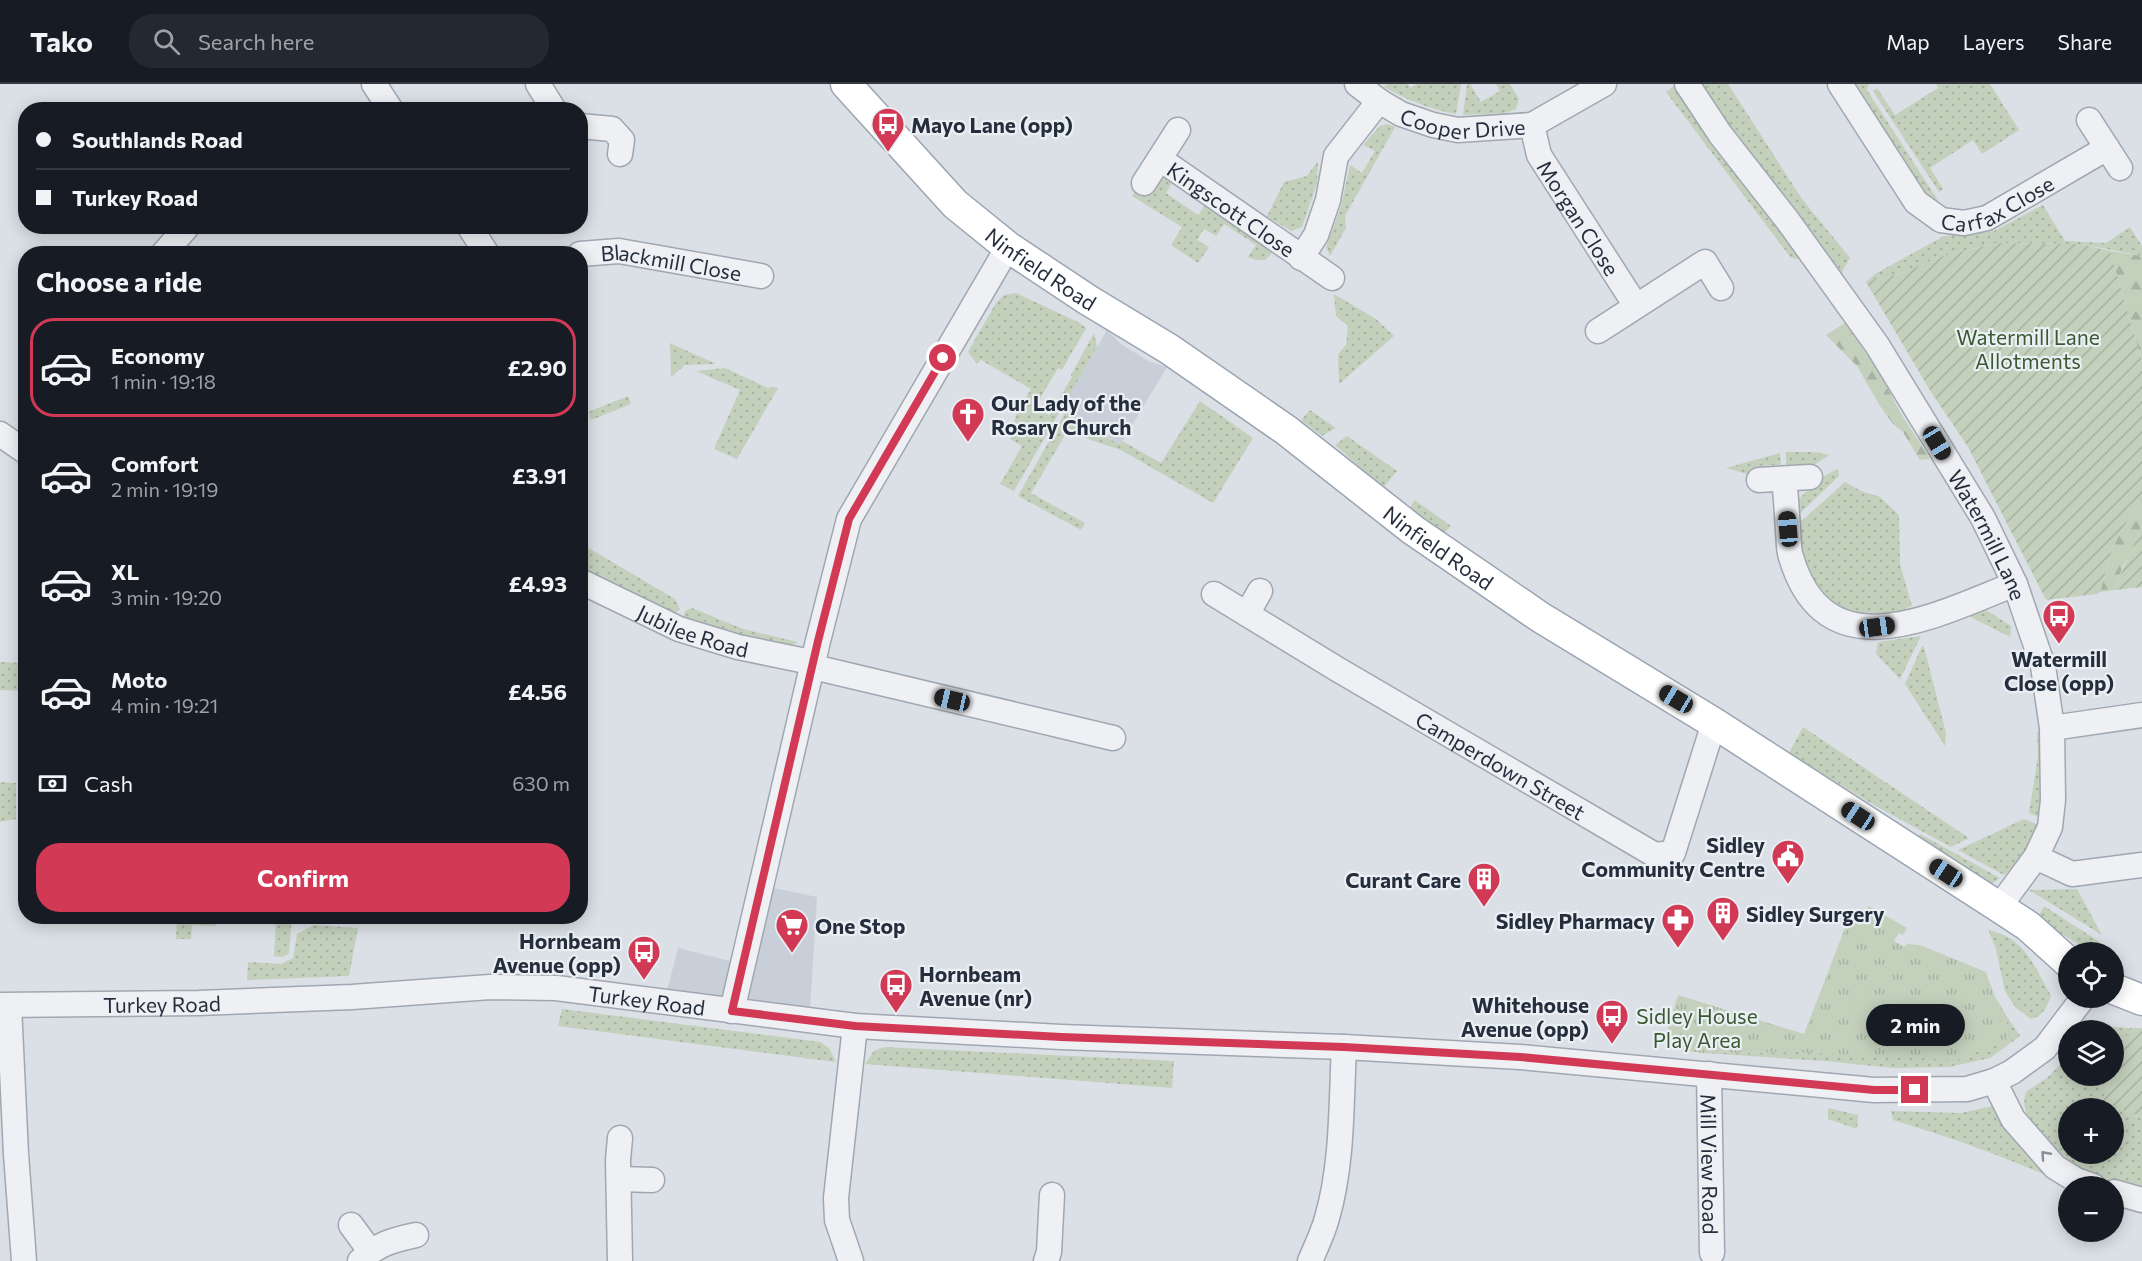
<!DOCTYPE html>
<meta charset="utf-8">
<style>
body{margin:0;font-family:Commissioner,sans-serif;background:#242831;color:#f1f3f6;height:100vh;display:flex;flex-direction:column;font-size:22px;white-space:nowrap}
*{box-sizing:border-box;margin:0}
p{font-size:20px;color:#9ea1a6}
.icon{flex:none;width:33px;height:33px;fill:none;stroke:currentColor;stroke-width:2;stroke-linecap:round;stroke-linejoin:round}
.map{position:relative;flex:1;overflow:hidden}
.side{position:absolute;left:18px;top:162px;width:570px;height:678px;display:flex;flex-direction:column;background:#171b24;border-radius:24px;box-shadow:0 3px 15px #0003}
.side>*{flex:none}
.hud{position:absolute;left:18px;top:18px;width:570px;height:132px;border-radius:24px;box-shadow:0 3px 15px #0003;display:grid;align-content:center;height:132px;padding:0 18px;background:#171b24}
.buttons{position:absolute;left:2058px;top:858px;display:grid;gap:12px}
.buttons a{display:grid;place-items:center;width:66px;height:66px;border-radius:50%;background:#171b24;box-shadow:0 3px 15px #0003;font-size:30px}
.end{position:absolute;width:27px;height:27px;margin:-14px;border:8px solid #d23955;background:#fff;box-shadow:0 0 0 3px #fff}
.from{border-radius:50%}
.bubble{position:absolute;height:42px;border-radius:21px;background:#171b24;box-shadow:0 3px 15px #0003;font-size:20px;font-weight:700;line-height:42px;text-align:center}
.car{position:absolute;width:18px;height:36px;margin:-18px -9px;border-radius:8px;box-shadow:0 0 4px 2px #0007;background:linear-gradient(#222 24%,#8ab4d8 0 40%,#222 0 76%,#8ab4d8 0 86%,#222 0)}
.hud b{display:flex;align-items:center;gap:21px;height:57px;font-size:22px}
.hud b+b{border-top:2px solid #363941}
.hud i{width:15px;height:15px;background:#f1f3f6}
ul{padding:0;list-style:none}
li{display:flex;align-items:center;gap:18px;height:99px;margin:0 12px 9px;padding:0 6px;border:3px solid transparent;border-radius:24px}
li div{flex:1}
li b{display:block;font-size:22px}
li em{font-style:normal;font-weight:700}
li.on{border-color:#d23955}
li>.icon{width:54px;height:54px;stroke-width:1.5}
h2{padding:0 18px;font-size:27px;line-height:72px}
.pay{display:flex;align-items:center;gap:15px;height:66px;padding:0 18px;font-size:22px}
.pay p{margin-inline-start:auto}
.button{display:flex;gap:12px;margin-top:auto;padding:12px 18px}
.button a{flex:1;height:69px;border-radius:24px;background:#d23955;color:#fff;font-size:24px;font-weight:700;line-height:69px;text-align:center}
header{display:flex;align-items:center;gap:36px;box-sizing:border-box;height:84px;padding:0 30px;background:#171b24;border-bottom:2px solid #363941}
header strong{font-size:28px}
nav{display:flex;gap:33px;margin-inline-start:auto;font-size:21px}
.search{width:420px;height:54px;background:#242831;display:flex;align-items:center;gap:15px;box-sizing:border-box;padding:0 21px;border-radius:24px;color:#9ea1a6;font-size:22px}
.map>svg:first-child{display:block}
.built{fill:#c9cfd8}
.grass{fill:url(#grass-dots);fill-rule:evenodd}
.forest{fill:url(#forest-firs)}
.park{fill:url(#park-tufts)}
.garden{fill:url(#garden-furrows)}
.pitch{fill:#c2d0bc}
.lines{fill:none;stroke-linecap:round;stroke-linejoin:round}
.minor-casing{stroke:#a1a7b0;stroke-width:27}
.major-casing{stroke:#9aa4b2;stroke-width:33}
.minor{stroke:#eef0f4;stroke-width:24}
.major{stroke:#fff;stroke-width:30}
.oneway{stroke:#8a8f98}
.route{stroke:#d23955;stroke-width:8}
.labels{text-anchor:middle;dominant-baseline:central;stroke-width:4.5;stroke-linejoin:round;paint-order:stroke}
.street-label{font-size:21px;fill:#252e3d;stroke:#eaeff4}
.poi-label{font-size:21px;font-weight:bold;fill:#252e3d;stroke:#eaeff4;text-anchor:start}
.park-label{font-size:21px;fill:#3a5931;stroke:#eaeff4}
</style>
<header>
<strong>Tako</strong>
<div class="search"><svg class="icon" aria-label="search" viewBox="0 0 24 24"><circle cx="10" cy="10" r="6"/><path d="M15 15l6 6"/></svg>Search here</div>
<nav><a>Map</a><a>Layers</a><a>Share</a></nav>
</header>
<div class="map">
<svg width="2142" height="1177" viewBox="0 0 2142 1177">
<defs>
<pattern id="grass-dots" width="8" height="8" patternUnits="userSpaceOnUse" patternTransform="scale(1.5)"><rect width="8" height="8" fill="#c2d0bc"/><path d="M2 2h.1M6 6h.1" fill="none" stroke="#a7b3a2" stroke-width="1.8" stroke-linecap="round"/></pattern>
<pattern id="forest-firs" width="22" height="20" patternUnits="userSpaceOnUse" patternTransform="scale(1.5)"><rect width="22" height="20" fill="#c2d0bc"/><path d="M5 1l3.5 6h-7zM16 11l3.5 6h-7z" fill="#a7b3a2"/></pattern>
<pattern id="park-tufts" width="24" height="20" patternUnits="userSpaceOnUse" patternTransform="scale(1.5)"><rect width="24" height="20" fill="#c2d0bc"/><path d="M3 7l-1-3M5 7V3M7 7l1-3M15 17l-1-3M17 17v-4M19 17l1-3" fill="none" stroke="#a7b3a2"/></pattern>
<pattern id="garden-furrows" width="10" height="10" patternUnits="userSpaceOnUse" patternTransform="scale(1.5)"><rect width="10" height="10" fill="#c2d0bc"/><path d="M-1 1l2-2M0 10L10 0M9 11l2-2" fill="none" stroke="#a7b3a2"/></pattern>
</defs>
<rect width="100%" height="100%" fill="#dbe0e6"/>
<g class="built">
<path d="M1107,246L1121,260L1150,278L1167,283L1120,361L1065,329L1062,323Z"/>
<path d="M769,803L817,813L810,927L667,907L678,864L750,882Z"/>
</g>
<g class="grass">
<path d="M1387,0H1408L1410,4L1417,0H1461L1456,30C1429,25 1408,16 1384,3Z"/>
<path d="M1467,0H1470L1481,18L1500,7L1496,0H1510L1519,15L1516,25L1505,29L1463,31Z"/>
<path d="M1699,0H1728L1802,115L1850,174L1839,193Z"/>
<path d="M1854,0H1869L1867,6L1937,115L1936,124L1922,110Z"/>
<path d="M1936,0H1990L2019,46L1982,70L1973,56L1930,84L1943,105L1939,108L1873,7L1877,4L1895,31L1938,4Z"/>
<path d="M1674,2L1804,176L1791,174L1666,8Z"/>
<path d="M1387,40L1395,43L1345,132L1346,144L1330,172L1326,163L1341,123L1350,81L1362,89L1375,67L1363,61L1380,42Z"/>
<path d="M1318,77L1317,99L1302,143L1291,147L1267,132L1284,98L1307,92Z"/>
<path d="M1167,92L1175,94L1166,109L1198,131L1209,116L1270,160L1266,165L1272,169L1265,176H1256L1248,173L1256,161L1224,140L1216,152L1204,145L1197,156L1209,163L1198,179L1171,161L1182,143L1132,112L1140,101Z"/>
<path d="M2043,121L2065,157L2106,159L2130,143L2142,162V172L2081,160L1997,159L1943,172L1899,190L1866,198L1875,190L1944,152L1994,147Z"/>
<path d="M1016,209L1080,239L1086,244L1062,286L1058,284L1035,323L1049,331L1072,293L1071,291L1094,249L1097,263L1014,407L1000,400L1022,362L1010,355L1016,331L1031,305L981,276L977,280L968,268L996,219L1004,211Z"/>
<path d="M1334,210L1376,235L1394,252L1339,300L1338,270L1346,261L1348,242L1336,232Z"/>
<path d="M670,259L716,280L685,281L671,293Z"/>
<path d="M725,284L768,304L775,303L778,304L737,375L714,365L740,306L696,287Z"/>
<path d="M628,312L631,320L591,336L588,328Z"/>
<path d="M1200,317L1253,354L1213,419L1121,366L1088,355L1069,344L1031,409L1085,439L1081,446L1018,412L1065,329L1120,361L1122,357L1161,379Z"/>
<path d="M1310,326L1336,344L1322,352L1301,336Z"/>
<path d="M1347,352L1397,387L1383,404L1335,361Z"/>
<path d="M1786,368H1813L1830,371L1815,380L1786,381Z"/>
<path d="M1780,369L1781,381L1757,382V393L1726,384Z"/>
<path d="M1838,385L1839,392L1794,435L1793,421C1806,408 1820,392 1838,385Z"/>
<path d="M1845,398L1861,407L1880,413L1899,431L1900,480L1912,522L1893,529L1891,534L1846,529L1824,516L1798,470L1796,442Z"/>
<path d="M1415,416L1451,442L1443,450L1409,425Z"/>
<path d="M580,459L675,515L680,525L677,528H671L592,490L581,482Z"/>
<path d="M692,524L743,545L798,558L789,563L741,553L689,536L684,533L685,527Z"/>
<path d="M1969,526H1986L2011,542L2010,553L1963,529Z"/>
<path d="M1921,552L1900,595L1876,570L1878,558Z"/>
<path d="M1922,562L1924,563L1946,649L1945,662L1905,600Z"/>
<path d="M0,578L25,579V607L0,606Z"/>
<path d="M1803,643L1818,653L1969,754L1951,763L1874,721L1789,669Z"/>
<path d="M2037,648H2043L2042,734L2029,729L2038,672Z"/>
<path d="M0,698L16,699V735L0,738Z"/>
<path d="M2024,735L2041,742L2018,780L2004,791L1958,766Z"/>
<path d="M1920,750L2000,794L1987,803L1914,756Z"/>
<path d="M2077,805L2102,851L2029,806Z"/>
<path d="M2044,822L2109,864L2113,868H2092L2037,835Z"/>
<path d="M177,833H216V842L192,841L191,855H176Z"/>
<path d="M276,833H292L289,870L282,873L274,872Z"/>
<path d="M314,841L358,844L349,892L247,896L248,878L281,880L293,874L297,850Z"/>
<path d="M1988,845C1996,849 2007,851 2014,857C2031,870 2041,894 2051,912C2047,923 2043,932 2031,935L2015,923L2005,907L1996,865Z"/>
<path d="M562,925L820,958L829,964L836,978L558,942Z"/>
<path d="M2006,931L2020,952L1990,974L1949,983L1893,984L1825,977L1704,969L1798,968L2008,956Z"/>
<path d="M2095,942L2130,944L2114,988V946H2093Z"/>
<path d="M884,963L1174,977L1172,1004L865,980L874,967Z"/>
<path d="M2068,973V992H2112L2102,1018L2142,1033V1109C2123,1104 2102,1098 2085,1089C2079,1086 2073,1079 2067,1074C2051,1060 2016,1034 2026,1008L2048,993ZM2068,1024H2114V1070H2068Z"/>
<path d="M1992,1022L2005,1039L2067,1101C2010,1074 1952,1054 1893,1036L1891,1027L1961,1029Z"/>
<path d="M1828,1024L1858,1031L1857,1045L1828,1035Z"/>
</g>
<g class="forest">
<path d="M2110,167L2142,172V278Z"/>
<path d="M1845,239L1879,288L1900,328L1930,375L1920,376L1903,348L1893,340L1880,322L1857,282L1826,251Z"/>
<path d="M2142,411V441L2135,460L2122,484L2115,506L2100,508L2113,462Z"/>
</g>
<path class="park" d="M1869,822L1907,844L1903,851L1899,849L1894,857L1904,863L1907,860L1920,861L1986,888L1994,911L2006,931L2008,956L1957,976L1798,968L1704,969L1669,965L1666,951L1678,911L1804,950L1847,839L1860,836Z"/>
<g class="garden">
<path d="M1997,159L2081,160L2110,167L2142,278V411L2113,462L2100,508L2097,510L2046,516L1968,363L1931,308L1866,198L1899,190L1943,172Z"/>
<path d="M2142,441V503L2115,506C2122,483 2134,463 2142,441Z"/>
<path d="M2130,944H2142V1033L2102,1018Z"/>
</g>
<path class="pitch" d="M1870,907L1873,926L1853,929L1850,909Z"/>
<g class="lines">
<g class="minor-casing">
<g id="minor">
<path d="M374,0L391,26"/>
<path d="M538,0L554,26"/>
<path id="s1" d="M1357,0L1379,17L1401,30L1433,41L1458,46L1532,41L1604,0"/>
<path id="s2" d="M1687,0L1720,50L1788,137L1877,261L1983,434L2015,500L2043,582L2052,644L2053,716L2050,743L2036,773L1999,823"/>
<path id="s3" d="M1840,0L1916,118L1941,136L1964,139L1987,134L2107,64"/>
<path d="M2089,36L2120,84"/>
<path id="s4" d="M1532,41L1539,71L1636,222"/>
<path d="M580,42L612,45L622,56L620,70"/>
<path id="s5" d="M1160,75L1332,194"/>
<path d="M1144,99L1178,46"/>
<path d="M469,142L487,170"/>
<path d="M163,170L186,144"/>
<path id="s6" d="M580,170L619,167L761,192"/>
<path d="M1301,174L1316,151L1328,116L1336,72L1379,17"/>
<path d="M1598,247L1705,178L1721,204"/>
<path d="M0,350L26,368"/>
<path d="M1784,395C1786,412 1787,429 1788,446C1789,454 1788,465 1791,473C1826,591 1938,530 2015,500"/>
<path d="M1759,396L1810,393"/>
<path id="s7" d="M580,497L679,545L738,563L801,576L822,585L1113,654"/>
<path id="s8" d="M1214,510L1337,585L1655,771L1673,769L1714,639"/>
<path d="M1247,530L1260,507"/>
<path d="M2052,644L2142,631"/>
<path d="M2036,773L2072,790L2142,781"/>
<path id="s9" d="M0,921L199,919L352,913L490,903L556,904L855,942L1061,953L1344,963L1520,973L1874,1006L1967,1005L1994,997L2012,988L2045,964L2083,914"/>
<path d="M9,922L16,1070L24,1177"/>
<path d="M732,927L818,557L849,435L1008,163"/>
<path id="s10" d="M1709,990L1712,1169"/>
<path d="M1994,997L2013,1035L2055,1083L2076,1096L2093,1102"/>
<path d="M620,1054L618,1076L620,1177"/>
<path d="M619,1095L652,1096"/>
<path d="M2114,1108L2142,1116"/>
<path d="M351,1141L370,1167"/>
<path d="M360,1177C377,1160 393,1156 416,1151"/>
<path d="M851,1177L837,1136L836,1114L855,942"/>
<path d="M1046,1177L1049,1168L1052,1111"/>
<path d="M1310,1177C1316,1163 1323,1149 1327,1134C1343,1079 1341,1019 1344,963"/>
</g>
</g>
<g class="major-casing">
<g id="major">
<path id="s11" d="M846,0L955,120L1008,163L1088,216L1169,265L1286,346L1413,446L1540,533L1714,639L1999,823L2028,842L2068,878"/>
<path d="M2114,905L2142,916"/>
</g>
</g>
<use href="#minor" class="minor"/>
<use href="#major" class="major"/>
</g>
<defs><path id="oneway-chevron" d="M-2-3.5L2.5 0L-2 3.5" fill="none" stroke-width="1.6" stroke-linecap="round" stroke-linejoin="round" transform="scale(1.5)"/></defs>
<use class="oneway" href="#oneway-chevron" transform="translate(2045 1071) rotate(-132)"/>
<g class="lines">
<path class="route" d="M943,274L849,435L818,557L732,927L855,942L1061,953L1344,963L1520,973L1874,1006H1915"/>
</g>
<defs>
<g id="bus-pin" transform="scale(1.725)"><path d="M0 17L-7.5 6A9.5 9.5 0 1 1 7.5 6Z" fill="#d23955" stroke="#eaeff4"/><path d="M-5-6H5V4H4V6H2V4H-2V6H-4V4H-5ZM-3.5-4V0h7V-4ZM-3.5 1.2v1.5H-2V1.2ZM2 1.2v1.5H3.5V1.2Z" fill="#fff"/></g>
<g id="church-pin" transform="scale(1.725)"><path d="M0 17L-7.5 6A9.5 9.5 0 1 1 7.5 6Z" fill="#d23955" stroke="#eaeff4"/><path d="M-1.2-6h2.4v3.5h3.3v2.4h-3.3V6h-2.4V-.1h-3.3v-2.4h3.3Z" fill="#fff"/></g>
<g id="civic-pin" transform="scale(1.725)"><path d="M0 17L-7.5 6A9.5 9.5 0 1 1 7.5 6Z" fill="#d23955" stroke="#eaeff4"/><path d="M-.6-6.5H3V-4.5H.6V-3L4-1V1h2V6H-6V1h2V-1L-.6-3ZM-1.2 2.5V6h2.4V2.5Z" fill="#fff"/></g>
<g id="building-pin" transform="scale(1.725)"><path d="M0 17L-7.5 6A9.5 9.5 0 1 1 7.5 6Z" fill="#d23955" stroke="#eaeff4"/><path d="M-4-6H4V6H1V3H-1V6H-4ZM-2.5-4.3h1.7v1.8h-1.7ZM.8-4.3h1.7v1.8H.8ZM-2.5-1h1.7V.8h-1.7ZM.8-1h1.7V.8H.8Z" fill="#fff"/></g>
<g id="pharmacy-pin" transform="scale(1.725)"><path d="M0 17L-7.5 6A9.5 9.5 0 1 1 7.5 6Z" fill="#d23955" stroke="#eaeff4"/><path d="M-2-6h4v4h4v4h-4v4h-4v-4h-4v-4h4Z" fill="#fff"/></g>
<g id="supermarket-pin" transform="scale(1.725)"><path d="M0 17L-7.5 6A9.5 9.5 0 1 1 7.5 6Z" fill="#d23955" stroke="#eaeff4"/><path d="M-6-5.5h2.5l.6 2H6L4.5 2H-2.5L-4.4-4H-6ZM-1.5 3.2a1.3 1.3 0 1 0 .1 0ZM3 3.2a1.3 1.3 0 1 0 .1 0Z" fill="#fff"/></g>
</defs>
<g fill-rule="evenodd">
<use href="#bus-pin" x="888" y="40"/>
<use href="#church-pin" x="968" y="330"/>
<use href="#bus-pin" x="2059" y="532"/>
<use href="#civic-pin" x="1788" y="772"/>
<use href="#building-pin" x="1484" y="795"/>
<use href="#building-pin" x="1723" y="829"/>
<use href="#pharmacy-pin" x="1678" y="836"/>
<use href="#supermarket-pin" x="792" y="841"/>
<use href="#bus-pin" x="644" y="868"/>
<use href="#bus-pin" x="896" y="901"/>
<use href="#bus-pin" x="1612" y="932"/>
</g>
<g class="labels">
<g class="street-label">
<text stroke="none"><textPath href="#s1" startOffset="117">Cooper Drive</textPath></text>
<text stroke="none"><textPath href="#s3" startOffset="232">Carfax Close</textPath></text>
<text stroke="none"><textPath href="#s5" startOffset="87">Kingscott Close</textPath></text>
<text stroke="none"><textPath href="#s4" startOffset="105">Morgan Close</textPath></text>
<text stroke="none"><textPath href="#s6" startOffset="92">Blackmill Close</textPath></text>
<text stroke="none"><textPath href="#s11" startOffset="270">Ninfield Road</textPath></text>
<text stroke="none"><textPath href="#s2" startOffset="543">Watermill Lane</textPath></text>
<text stroke="none"><textPath href="#s11" startOffset="756">Ninfield Road</textPath></text>
<text stroke="none"><textPath href="#s7" startOffset="124">Jubilee Road</textPath></text>
<text stroke="none"><textPath href="#s8" startOffset="334">Camperdown Street</textPath></text>
<text stroke="none"><textPath href="#s9" startOffset="648">Turkey Road</textPath></text>
<text stroke="none"><textPath href="#s9" startOffset="162">Turkey Road</textPath></text>
<text stroke="none"><textPath href="#s10" startOffset="90">Mill View Road</textPath></text>
</g>
<g class="poi-label">
<text x="911" y="40">Mayo Lane (opp)</text>
<text x="991" y="318">Our Lady of the<tspan x="991" dy="24">Rosary Church</tspan></text>
<text x="2059" y="574" text-anchor="middle">Watermill<tspan x="2059" dy="24">Close (opp)</tspan></text>
<text x="1765" y="760" text-anchor="end">Sidley<tspan x="1765" dy="24">Community Centre</tspan></text>
<text x="1461" y="795" text-anchor="end">Curant Care</text>
<text x="1746" y="829">Sidley Surgery</text>
<text x="1655" y="836" text-anchor="end">Sidley Pharmacy</text>
<text x="815" y="841">One Stop</text>
<text x="621" y="856" text-anchor="end">Hornbeam<tspan x="621" dy="24">Avenue (opp)</tspan></text>
<text x="919" y="889">Hornbeam<tspan x="919" dy="24">Avenue (nr)</tspan></text>
<text x="1589" y="920" text-anchor="end">Whitehouse<tspan x="1589" dy="24">Avenue (opp)</tspan></text>
</g>
<g class="park-label">
<text x="2028" y="252">Watermill Lane<tspan x="2028" dy="24">Allotments</tspan></text>
<text x="1697" y="931">Sidley House<tspan x="1697" dy="24">Play Area</tspan></text>
</g>
</g>
</svg>
<div class="buttons">
<a><svg class="icon" aria-label="locate" viewBox="0 0 24 24"><circle cx="12" cy="12" r="6"/><path d="M12 2v4M12 18v4M2 12h4M18 12h4"/></svg></a>
<a><svg class="icon" aria-label="layers" viewBox="0 0 24 24"><path d="M12 4l9 5-9 5-9-5zM3 14l9 5 9-5"/></svg></a>
<a>+</a>
<a>−</a>
</div>
<i class="end from" style="left:943px;top:274px"></i>
<i class="end" style="left:1915px;top:1006px"></i>
<div class="bubble" style="left:1866px;top:920px;width:99px">2 min</div>
<i class="car" style="left:1937px;top:359px;rotate:149deg"></i>
<i class="car" style="left:1788px;top:445px;rotate:355deg"></i>
<i class="car" style="left:1877px;top:543px;rotate:82deg"></i>
<i class="car" style="left:1676px;top:615px;rotate:301deg"></i>
<i class="car" style="left:952px;top:616px;rotate:283deg"></i>
<i class="car" style="left:1858px;top:732px;rotate:303deg"></i>
<i class="car" style="left:1946px;top:789px;rotate:303deg"></i>
<div class="hud">
<b><i class="from"></i>Southlands Road</b>
<b><i></i>Turkey Road</b>
</div>
<section class="side">
<h2>Choose a ride</h2>
<ul>
<li class="on"><svg class="icon" aria-label="car" viewBox="0 0 24 24"><path d="M5 17H2v-5l4-1 3-4h7l3 4 3 1v5h-3M9 17h6M6 11h13"/><circle cx="7" cy="17" r="2"/><circle cx="17" cy="17" r="2"/></svg><div><b>Economy</b><p>1 min · 19:18</p></div><em>£2.90</em></li>
<li><svg class="icon" aria-label="car" viewBox="0 0 24 24"><path d="M5 17H2v-5l4-1 3-4h7l3 4 3 1v5h-3M9 17h6M6 11h13"/><circle cx="7" cy="17" r="2"/><circle cx="17" cy="17" r="2"/></svg><div><b>Comfort</b><p>2 min · 19:19</p></div><em>£3.91</em></li>
<li><svg class="icon" aria-label="car" viewBox="0 0 24 24"><path d="M5 17H2v-5l4-1 3-4h7l3 4 3 1v5h-3M9 17h6M6 11h13"/><circle cx="7" cy="17" r="2"/><circle cx="17" cy="17" r="2"/></svg><div><b>XL</b><p>3 min · 19:20</p></div><em>£4.93</em></li>
<li><svg class="icon" aria-label="car" viewBox="0 0 24 24"><path d="M5 17H2v-5l4-1 3-4h7l3 4 3 1v5h-3M9 17h6M6 11h13"/><circle cx="7" cy="17" r="2"/><circle cx="17" cy="17" r="2"/></svg><div><b>Moto</b><p>4 min · 19:21</p></div><em>£4.56</em></li>
</ul>
<div class="pay"><svg class="icon" aria-label="cash" viewBox="0 0 24 24"><path d="M3 7h18v10H3z"/><circle cx="12" cy="12" r="2"/></svg>Cash<p>630 m</p></div>
<div class="button"><a>Confirm</a></div>
</section>
</div>
